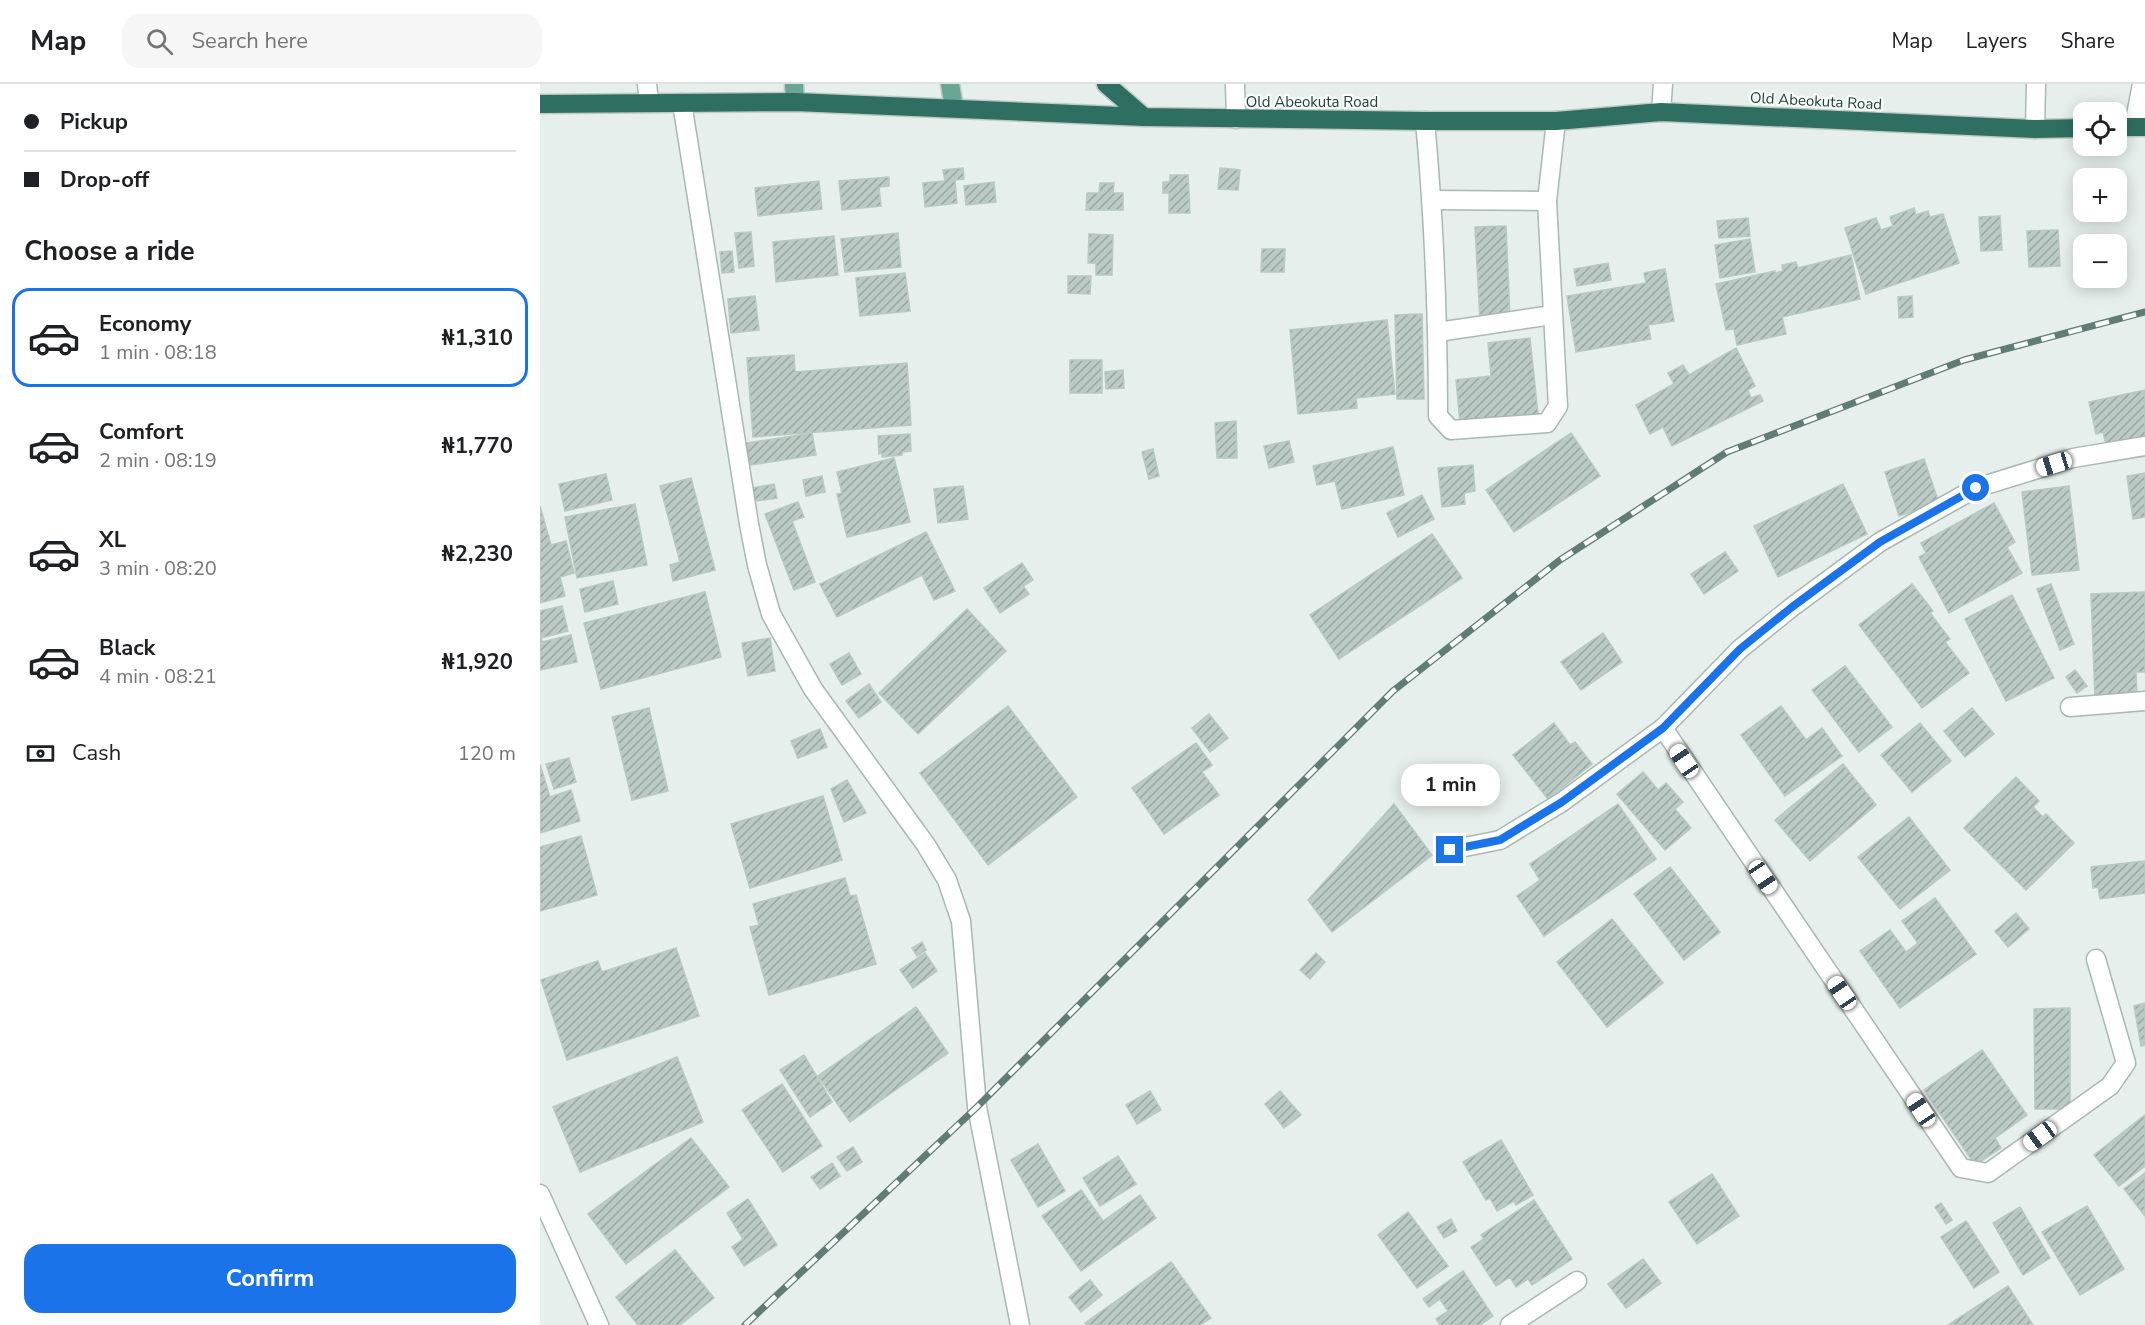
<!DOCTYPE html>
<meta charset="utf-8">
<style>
body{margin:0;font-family:"Nunito Sans",sans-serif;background:#f6f6f6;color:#202124;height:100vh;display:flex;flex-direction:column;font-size:22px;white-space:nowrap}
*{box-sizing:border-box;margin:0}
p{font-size:20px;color:#757577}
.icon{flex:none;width:33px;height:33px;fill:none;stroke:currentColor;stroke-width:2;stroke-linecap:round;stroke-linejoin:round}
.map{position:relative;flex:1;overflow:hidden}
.panel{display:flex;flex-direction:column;background:#fff;width:540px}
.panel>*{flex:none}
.hud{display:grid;align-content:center;height:132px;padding:0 24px;background:#fff}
.tools{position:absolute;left:1533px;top:18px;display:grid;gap:12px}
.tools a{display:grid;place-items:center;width:54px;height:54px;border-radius:12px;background:#fff;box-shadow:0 3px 15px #0003;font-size:30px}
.end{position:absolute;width:27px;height:27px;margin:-14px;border:8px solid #1a73e8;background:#fff;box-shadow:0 0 0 3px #fff}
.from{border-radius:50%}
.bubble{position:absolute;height:42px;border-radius:18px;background:#fff;box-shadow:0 3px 15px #0003;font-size:20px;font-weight:700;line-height:42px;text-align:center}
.car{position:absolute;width:18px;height:36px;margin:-18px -9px;border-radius:8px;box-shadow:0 0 4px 2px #0007;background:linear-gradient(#fff 24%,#345 0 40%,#fff 0 76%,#345 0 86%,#fff 0)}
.hud b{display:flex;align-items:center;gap:21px;height:57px;font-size:22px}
.hud b+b{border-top:2px solid #e0e0e0}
.hud i{width:15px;height:15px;background:#202124}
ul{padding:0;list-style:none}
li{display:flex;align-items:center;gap:18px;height:99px;margin:0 12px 9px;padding:0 12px;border:3px solid transparent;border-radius:18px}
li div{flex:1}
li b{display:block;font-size:22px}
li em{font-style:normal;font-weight:700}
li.selected{border-color:#1a73e8}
li>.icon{width:54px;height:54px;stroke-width:1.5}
h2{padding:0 24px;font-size:27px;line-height:72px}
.pay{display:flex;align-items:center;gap:15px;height:66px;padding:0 24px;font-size:22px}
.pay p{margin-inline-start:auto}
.cta{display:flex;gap:12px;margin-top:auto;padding:12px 24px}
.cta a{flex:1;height:69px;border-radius:18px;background:#1a73e8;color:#fff;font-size:24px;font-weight:700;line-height:69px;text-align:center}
header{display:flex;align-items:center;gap:36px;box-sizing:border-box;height:84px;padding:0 30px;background:#fff;border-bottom:2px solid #e0e0e0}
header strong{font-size:28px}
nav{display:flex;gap:33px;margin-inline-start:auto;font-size:21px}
.search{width:420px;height:54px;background:#f6f6f6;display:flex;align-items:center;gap:15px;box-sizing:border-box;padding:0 21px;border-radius:18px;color:#757577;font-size:22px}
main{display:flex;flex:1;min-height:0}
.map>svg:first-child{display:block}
.building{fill:url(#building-hatch);stroke:#b8c9c2;stroke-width:1.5}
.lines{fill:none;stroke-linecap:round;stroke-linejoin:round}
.lane-casing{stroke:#a8b8b2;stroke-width:21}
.street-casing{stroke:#a8b8b2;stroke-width:21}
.primary-casing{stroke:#c2cac8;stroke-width:21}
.highway-casing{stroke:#c2cac8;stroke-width:21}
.lane{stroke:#fff;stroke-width:18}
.street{stroke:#fff;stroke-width:18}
.primary{stroke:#6aa596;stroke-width:18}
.highway{stroke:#2f6f62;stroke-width:18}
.rail-casing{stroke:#5f7d75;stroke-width:7}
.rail{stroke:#f7fbf9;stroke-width:4.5;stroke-dasharray:14;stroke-linecap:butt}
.route{stroke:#1a73e8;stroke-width:8}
.labels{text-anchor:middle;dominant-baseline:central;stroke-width:4.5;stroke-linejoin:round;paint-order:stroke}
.street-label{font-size:15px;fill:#24423a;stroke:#f7fbf9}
</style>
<header>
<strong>Map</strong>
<div class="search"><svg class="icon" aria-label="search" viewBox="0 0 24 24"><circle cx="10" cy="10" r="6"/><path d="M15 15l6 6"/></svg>Search here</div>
<nav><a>Map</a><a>Layers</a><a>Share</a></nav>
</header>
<main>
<section class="panel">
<div class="hud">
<b><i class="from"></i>Pickup</b>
<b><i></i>Drop-off</b>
</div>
<h2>Choose a ride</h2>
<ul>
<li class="selected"><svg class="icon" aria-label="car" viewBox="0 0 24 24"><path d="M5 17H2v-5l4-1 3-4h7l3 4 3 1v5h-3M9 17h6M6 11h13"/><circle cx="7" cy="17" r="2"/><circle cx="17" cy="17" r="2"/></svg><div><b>Economy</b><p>1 min · 08:18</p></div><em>₦1,310</em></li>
<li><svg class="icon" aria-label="car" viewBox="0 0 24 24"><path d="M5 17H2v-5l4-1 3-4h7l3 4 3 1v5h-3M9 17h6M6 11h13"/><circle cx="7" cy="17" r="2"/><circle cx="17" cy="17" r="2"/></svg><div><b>Comfort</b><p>2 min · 08:19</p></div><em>₦1,770</em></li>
<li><svg class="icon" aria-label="car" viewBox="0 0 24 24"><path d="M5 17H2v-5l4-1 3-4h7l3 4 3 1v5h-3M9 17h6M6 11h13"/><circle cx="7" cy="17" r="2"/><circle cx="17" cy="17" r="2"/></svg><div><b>XL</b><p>3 min · 08:20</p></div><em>₦2,230</em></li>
<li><svg class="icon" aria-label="car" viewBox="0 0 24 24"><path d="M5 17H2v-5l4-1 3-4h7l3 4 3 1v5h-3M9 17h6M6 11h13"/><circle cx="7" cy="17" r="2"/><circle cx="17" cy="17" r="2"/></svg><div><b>Black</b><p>4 min · 08:21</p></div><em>₦1,920</em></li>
</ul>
<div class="pay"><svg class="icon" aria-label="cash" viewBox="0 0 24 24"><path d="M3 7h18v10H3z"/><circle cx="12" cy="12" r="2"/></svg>Cash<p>120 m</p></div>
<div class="cta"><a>Confirm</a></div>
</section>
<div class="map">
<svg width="1605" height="1241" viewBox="0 0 1605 1241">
<defs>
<pattern id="building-hatch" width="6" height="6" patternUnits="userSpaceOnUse" patternTransform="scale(1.5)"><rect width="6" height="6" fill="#bbcac4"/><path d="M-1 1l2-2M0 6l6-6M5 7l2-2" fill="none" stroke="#98a6a0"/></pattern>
</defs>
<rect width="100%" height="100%" fill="#e6efeb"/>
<g class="building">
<path d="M423,84L424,95L415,96L417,119L385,123L383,99L405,97L403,86Z"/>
<path d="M680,84L700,86L698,106L678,105Z"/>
<path d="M630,91H648L650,129H629V109H623V98H630Z"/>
<path d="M349,93V102L339,103L341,122L302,126L299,97Z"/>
<path d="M279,97L282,125L218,132L215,104Z"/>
<path d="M454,98L456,118L426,121L424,102Z"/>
<path d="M560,99H574L573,109H583V126H546L547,109H559Z"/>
<path d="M1374,124L1376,131L1388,127L1390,133L1403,130L1419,179L1326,210L1305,144L1336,134L1341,146L1353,142L1350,133Z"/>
<path d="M1460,132L1462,166L1441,167L1439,133Z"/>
<path d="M1208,134L1210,152L1179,154L1177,137Z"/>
<path d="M966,142L970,235L940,236L935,143Z"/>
<path d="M1518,146L1520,182L1489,183L1487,147Z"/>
<path d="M211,148L214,182L199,184L195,149Z"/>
<path d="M358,149L361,183L305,188L301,155Z"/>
<path d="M549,150L573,151L572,191H556V179H548Z"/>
<path d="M294,152L298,191L236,198L233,158Z"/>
<path d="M1210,155L1215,188L1180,194L1175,161Z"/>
<path d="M722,165H745L744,188H721Z"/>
<path d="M192,167L194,188L182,189L180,168Z"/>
<path d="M1311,171L1320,215L1242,233L1246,250L1197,261L1194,245L1186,246L1176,200L1235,187V189L1243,187L1242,181L1256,178L1258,184Z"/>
<path d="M1068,179L1071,196L1037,202L1034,185Z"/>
<path d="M1125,185L1134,237L1108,241L1111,255L1036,268L1027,212L1106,199L1104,189Z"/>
<path d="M365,189L370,227L320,232L316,194Z"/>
<path d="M528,192H551L550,210L528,209Z"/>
<path d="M215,212L219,246L191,249L188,215Z"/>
<path d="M1372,212L1373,233L1359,234L1358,213Z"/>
<path d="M882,230L884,315H857L855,231Z"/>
<path d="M847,236L855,310L816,314L817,324L758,330L750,246Z"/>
<path d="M990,254L998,330L920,338L916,296L951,292L948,259Z"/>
<path d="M1196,264L1215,302L1208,306L1211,314L1220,311L1223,317L1132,362L1123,343L1110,350L1096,321L1134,300L1128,289L1143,281L1149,291Z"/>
<path d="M254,271L255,288L367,279L371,341L213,353L207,274Z"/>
<rect x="530" y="276" width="32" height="33"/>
<path d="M583,286L584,304L566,305L565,288Z"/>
<path d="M1605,306V357L1567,365L1563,348L1556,350L1549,318Z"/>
<path d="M696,337L697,374H677L675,339Z"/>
<path d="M272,349L276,371L204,382L200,360Z"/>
<path d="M1031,349L1060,392L974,448L946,406Z"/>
<path d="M370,350L371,367L362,368V371L342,373V369L339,370L338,352Z"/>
<path d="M749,357L754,378L729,384L724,362Z"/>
<path d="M853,363L864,411L802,425L795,397L777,401L773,382Z"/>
<path d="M613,365L619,392L609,395L602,368Z"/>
<path d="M354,374L370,438L307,453L297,410L302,409L297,388Z"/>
<path d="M1384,375L1399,419L1359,432L1345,388Z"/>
<path d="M933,381L935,407L924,409L925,420L902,423L898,384Z"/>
<path d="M1605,389V433L1593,435L1587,392Z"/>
<path d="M66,390L72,416L25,427L19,400Z"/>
<path d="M282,392L285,408L266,412L263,396Z"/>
<path d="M151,394L175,486L133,497L130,481L140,478L120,402Z"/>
<path d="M234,400L237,414L209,418L206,405Z"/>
<path d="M1303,400L1327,450L1238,493L1214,442Z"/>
<path d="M423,402L428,435L398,439L394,405Z"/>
<path d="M1529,402L1539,486L1492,491L1482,408Z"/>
<path d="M882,411L894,435L858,453L847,429Z"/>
<path d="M258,418L264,433L252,437L275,498L254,506L225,430Z"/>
<path d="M1454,419L1475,458L1467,463L1482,489L1409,529L1379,473L1386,469L1381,459Z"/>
<path d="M95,420L107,481L37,494L25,433Z"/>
<path d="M0,422L11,461L26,457L34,489L20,493L25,512L0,519Z"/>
<path d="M386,448L415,507L394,516L382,491L297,533L280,500Z"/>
<path d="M892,450L922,494L799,575L770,531Z"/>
<path d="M1185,468L1198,487L1164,510L1151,490Z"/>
<path d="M482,479L493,496L483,502L489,510L460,529L444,504Z"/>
<path d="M73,497L78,520L45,528L40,505Z"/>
<path d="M1372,500L1393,527L1390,529L1410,555L1405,558L1429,589L1382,624L1319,541Z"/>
<path d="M1511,500L1534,560L1520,566L1497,505Z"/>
<path d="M165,508L181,573L61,605L44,539Z"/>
<path d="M1605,508V588H1596L1597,613L1555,615L1551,510Z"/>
<path d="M1472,511L1514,594L1466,617L1425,535Z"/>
<path d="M22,522L28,547L1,554L2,558L31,551L37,578L0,586V527Z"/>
<path d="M427,525L466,567L378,650L339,609Z"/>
<path d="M1063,549L1082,578L1041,606L1021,578Z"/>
<path d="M230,554L235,587L208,592L202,559Z"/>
<path d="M309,569L321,590L302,601L290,580Z"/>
<path d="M1305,582L1352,643L1319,668L1272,606Z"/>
<path d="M1535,586L1547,602L1537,609L1526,593Z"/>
<path d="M329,600L341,618L319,634L306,617Z"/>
<path d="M468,622L537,713L448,781L380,689Z"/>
<path d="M1241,622L1266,656L1282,644L1302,672L1245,712L1201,651Z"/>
<path d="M109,624L128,707L92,716L72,633Z"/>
<path d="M1432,624L1454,650L1425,673L1404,647Z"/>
<path d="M669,630L688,654L670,668L652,644Z"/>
<path d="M1014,639L1030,661L1035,658L1052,680L1008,715L973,671Z"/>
<path d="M1380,639L1411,677L1372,708L1341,671Z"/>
<path d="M280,645L287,663L258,674L251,657Z"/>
<path d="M656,659L672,681L662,688L679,711L624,750L592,704Z"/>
<path d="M29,674L36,698L14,705L6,680Z"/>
<path d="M0,680L10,713L31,706L40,737L0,749Z"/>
<path d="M1303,680L1336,721L1270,777L1235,736Z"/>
<path d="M1103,688L1118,706L1126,699L1143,718L1135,725L1151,744L1125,766L1077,710Z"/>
<path d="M1476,693L1499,717L1493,723L1503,733L1506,730L1534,759L1486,806L1424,744Z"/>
<path d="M307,696L326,729L304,738L291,705Z"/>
<path d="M283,712L302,776L210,804L191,740Z"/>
<path d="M854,720L892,771L792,848L768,816Z"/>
<path d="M1078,720L1116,775L1004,852L977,812L1000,796L990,780Z"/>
<path d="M1369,733L1410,786L1360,825L1318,773Z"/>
<path d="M41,752L57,811L0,827V763Z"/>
<path d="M1605,777V809L1560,815L1558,803L1553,804L1551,783Z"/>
<path d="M1130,783L1180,848L1144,876L1094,810Z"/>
<path d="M305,794L310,812L316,811L336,880L229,911L210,843L219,841L213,820Z"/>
<path d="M1395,814L1436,870L1360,924L1320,867L1350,846L1366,868L1378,859L1362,837Z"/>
<path d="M1476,829L1489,845L1468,863L1455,847Z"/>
<path d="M1072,835L1123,899L1067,943L1017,878Z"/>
<path d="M382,858L386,866L377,872L372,864Z"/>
<path d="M136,864L159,932L27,976L1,896L58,877L62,888Z"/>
<path d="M385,869L397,887L373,904L360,886Z"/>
<path d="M776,869L785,878L770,895L760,886Z"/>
<path d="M1605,919V961L1601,962L1594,922Z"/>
<path d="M376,923L408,969L310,1038L278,992Z"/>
<path d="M1530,924V1025H1495L1494,925Z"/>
<path d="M1442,966L1487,1031L1455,1054L1461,1064L1435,1081L1384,1006Z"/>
<path d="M264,971L292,1018L270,1033L240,986Z"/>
<path d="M137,973L163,1038L40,1088L13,1023Z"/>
<path d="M242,1000L282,1062L243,1088L202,1026Z"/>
<path d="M610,1007L621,1026L597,1040L586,1021Z"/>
<path d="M740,1007L761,1031L744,1044L725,1020Z"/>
<path d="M1605,1031V1082L1579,1102L1554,1071Z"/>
<path d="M151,1054L189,1103L86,1180L48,1130Z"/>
<path d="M961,1056L993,1111L976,1121L974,1117L957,1127L950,1114L946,1116L923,1078Z"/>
<path d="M498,1060L525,1107L498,1123L471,1076Z"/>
<path d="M313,1063L322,1078L307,1087L297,1073Z"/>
<path d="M578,1072L596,1100L560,1122L543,1094Z"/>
<path d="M292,1079L300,1092L280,1105L271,1093Z"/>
<path d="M1605,1089V1132L1584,1105Z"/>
<path d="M1172,1090L1199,1132L1157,1160L1129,1118Z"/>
<path d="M541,1106L563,1137L600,1111L616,1134L541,1187L502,1132Z"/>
<path d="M208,1115L237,1161L204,1182L192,1163L203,1155L187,1129Z"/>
<path d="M994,1116L1032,1175L992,1201L988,1195L976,1203L970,1193L956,1202L931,1163L944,1155L941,1151Z"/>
<path d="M1401,1119L1412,1136L1406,1140L1395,1123Z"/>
<path d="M1547,1122L1584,1185L1540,1211L1502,1148Z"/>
<path d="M1480,1123L1510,1174L1483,1191L1453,1139Z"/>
<path d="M868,1128L908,1182L877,1204L838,1151Z"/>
<path d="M911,1135L917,1147L904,1154L897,1143Z"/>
<path d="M1426,1137L1459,1188L1434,1204L1401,1153Z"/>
<path d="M135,1166L174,1214L140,1241H98L76,1213Z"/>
<path d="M1103,1175L1121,1199L1086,1224L1068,1200Z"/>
<path d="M631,1178L671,1234L660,1241H547L545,1239Z"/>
<path d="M923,1187L953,1232L940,1241H900L896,1235L908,1227L900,1215L889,1223L883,1215Z"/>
<path d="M550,1196L562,1211L541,1228L529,1213Z"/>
<path d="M1468,1202L1493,1241H1408Z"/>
</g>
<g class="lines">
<g class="lane-casing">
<g id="lane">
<path d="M107,0L109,18"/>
<path d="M695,0L696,35"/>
<path d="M885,37C894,135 898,233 898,332L911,346L1007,339L1018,322L1007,117L1016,37"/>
<path d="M1594,42L1602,0"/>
<path d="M1495,45L1496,0"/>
<path d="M892,116L1007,117"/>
<path d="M898,248L1012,231"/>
</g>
</g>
<g class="street-casing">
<g id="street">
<path d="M142,19L209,440L217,481L231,530L273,605L386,761L407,796L421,837L437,1023L480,1241"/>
<path d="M1121,28L1123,0"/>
<path d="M1530,623L1605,617"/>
<path d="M910,766L960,756L1022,718L1123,644"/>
<path d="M1556,875L1586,979L1570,1002L1448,1089L1421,1084L1123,644L1200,565L1252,523L1340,458L1436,404L1533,374L1605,362"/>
<path d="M0,1110L59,1241"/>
<path d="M970,1241L1037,1197"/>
</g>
</g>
<g class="primary-casing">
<g id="primary">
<path d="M254,0L255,18"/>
<path d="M410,0L414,24"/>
</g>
</g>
<g class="highway-casing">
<g id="highway">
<path d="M566,0L604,33"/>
<path d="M0,20L255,18L604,33L885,37H1016L1121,28L1495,45L1544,44"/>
<path d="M1576,43H1605"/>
</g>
</g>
<use href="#lane" class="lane"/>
<use href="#street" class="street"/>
<use href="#primary" class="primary"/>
<use href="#highway" class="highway"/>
<g class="rail-casing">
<path id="rail" d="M205,1241L437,1023L853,607L1020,476L1187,368L1424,276L1605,228"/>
</g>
<use href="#rail" class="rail"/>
</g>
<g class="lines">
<path class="route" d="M910,766L960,756L1022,718L1123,644L1200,565L1252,523L1340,458L1436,404"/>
</g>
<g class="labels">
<g class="street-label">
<text transform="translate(1276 17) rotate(3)">Old Abeokuta Road</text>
<text x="772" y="18">Old Abeokuta Road</text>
</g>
</g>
</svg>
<div class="tools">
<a><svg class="icon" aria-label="locate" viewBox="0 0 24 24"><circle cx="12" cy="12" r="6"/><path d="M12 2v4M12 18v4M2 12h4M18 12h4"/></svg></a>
<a>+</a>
<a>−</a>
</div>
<i class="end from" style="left:1436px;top:404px"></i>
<i class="end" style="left:910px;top:766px"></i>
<div class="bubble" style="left:861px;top:680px;width:99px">1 min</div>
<i class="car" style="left:1514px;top:380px;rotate:253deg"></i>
<i class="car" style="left:1144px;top:677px;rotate:326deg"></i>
<i class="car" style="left:1223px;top:793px;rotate:146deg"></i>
<i class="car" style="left:1302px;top:909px;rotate:326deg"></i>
<i class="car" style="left:1381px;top:1026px;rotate:326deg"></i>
<i class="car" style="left:1500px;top:1052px;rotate:234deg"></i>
</div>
</main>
